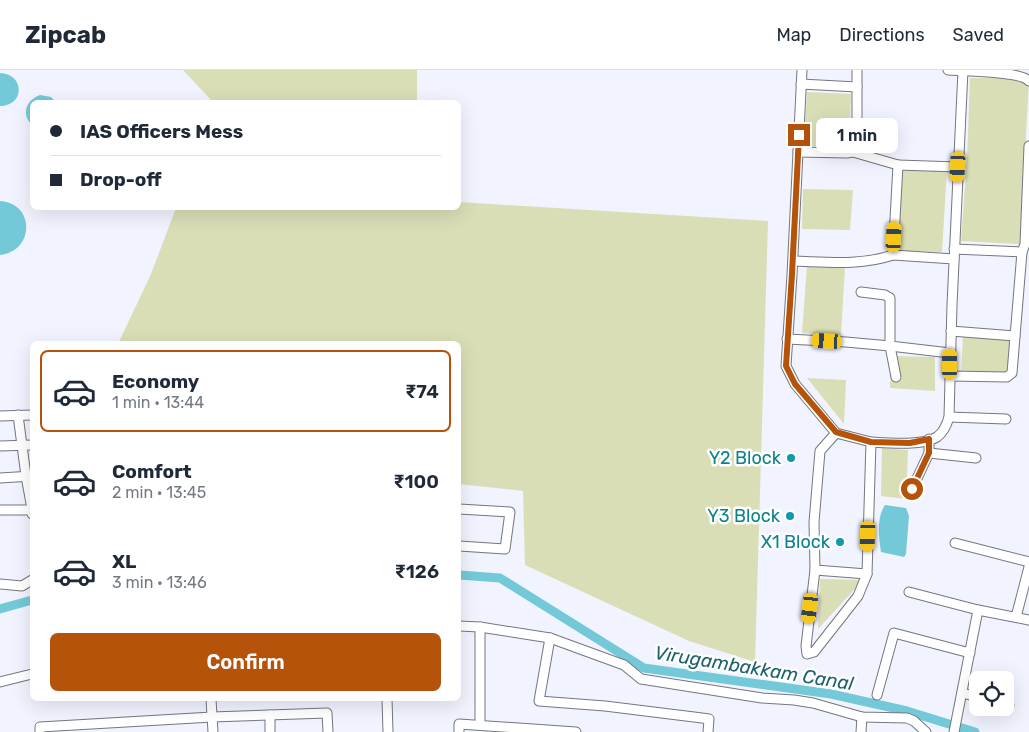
<!DOCTYPE html>
<meta charset="utf-8">
<style>
body{margin:0;font-family:Rubik,sans-serif;background:#f6f6f7;color:#1f2937;height:100vh;display:flex;flex-direction:column;font-size:19px;white-space:nowrap}
*{box-sizing:border-box;margin:0}
p{font-size:16px;color:#747a83}
.icon{flex:none;width:28px;height:28px;fill:none;stroke:currentColor;stroke-width:2;stroke-linecap:round;stroke-linejoin:round}
.map{position:relative;flex:1;overflow:hidden}
.drawer{position:absolute;left:30px;top:271px;width:431px;height:360px;display:flex;flex-direction:column;background:#fff;border-radius:8px;box-shadow:0 5px 20px #0002}
.drawer>*{flex:none}
.hud{position:absolute;left:30px;top:30px;width:431px;height:110px;border-radius:8px;box-shadow:0 5px 20px #0002;display:grid;align-content:center;height:110px;padding:0 20px;background:#fff}
.fabs{position:absolute;left:969px;top:601px;display:grid;gap:10px}
.fabs a{display:grid;place-items:center;width:45px;height:45px;border-radius:8px;background:#fff;box-shadow:0 5px 20px #0002;font-size:25px}
.end{position:absolute;width:22px;height:22px;margin:-11px;border:6px solid #b45309;background:#fff;box-shadow:0 0 0 2px #fff}
.from{border-radius:50%}
.bubble{position:absolute;height:35px;border-radius:8px;background:#fff;box-shadow:0 5px 20px #0002;font-size:16px;font-weight:600;line-height:35px;text-align:center}
.car{position:absolute;width:15px;height:30px;margin:-15px -8px;border-radius:6px;box-shadow:0 0 4px 1px #0007;background:linear-gradient(#f5c518 24%,#345 0 40%,#f5c518 0 76%,#345 0 86%,#f5c518 0)}
.hud b{display:flex;align-items:center;gap:18px;height:48px;font-size:19px}
.hud b+b{border-top:1px solid #e0e1e3}
.hud i{width:12px;height:12px;background:#1f2937}
ul{padding:9px 0 0;list-style:none}
li{display:flex;align-items:center;gap:15px;height:82px;margin:0 10px 8px;padding:0 10px;border:2px solid transparent;border-radius:8px}
li div{flex:1}
li b{display:block;font-size:19px}
li em{font-style:normal;font-weight:600}
li.selected{border-color:#b45309}
li>.icon{width:45px;height:45px;stroke-width:1.5}
.button{display:flex;gap:10px;margin-top:auto;padding:10px 20px}
.button a{flex:1;height:58px;border-radius:8px;background:#b45309;color:#fff;font-size:20px;font-weight:600;line-height:58px;text-align:center}
header{display:flex;align-items:center;gap:30px;box-sizing:border-box;height:70px;padding:0 25px;background:#fff;border-bottom:1px solid #e0e1e3}
header strong{font-size:24px}
nav{display:flex;gap:28px;margin-inline-start:auto;font-size:18px}
.map>svg:first-child{display:block}
.green{fill:#dadeb6}
.water{fill:#74c9d8}
.lines{fill:none;stroke-linecap:round;stroke-linejoin:round}
.canal{stroke:#74c9d8;stroke-width:9}
.minor-casing{stroke:#747680;stroke-width:11}
.minor{stroke:#fff;stroke-width:9}
.route{stroke:#b45309;stroke-width:6}
.culture-dot{fill:#0f9aa8;stroke:#fff;stroke-width:2}
.labels{text-anchor:middle;dominant-baseline:central;stroke-width:5;stroke-linejoin:round;paint-order:stroke}
.culture-label{font-size:18px;fill:#0d838f;stroke:#fff;text-anchor:end}
.water-label{font-size:19px;font-style:italic;fill:#1d626d;stroke:#fff}
</style>
<header>
<strong>Zipcab</strong>
<nav><a>Map</a><a>Directions</a><a>Saved</a></nav>
</header>
<div class="map">
<svg width="1029" height="662" viewBox="0 0 1029 662">
<rect width="100%" height="100%" fill="#f1f3ff"/>
<g class="green">
<path d="M183,0H417V32H213Z"/>
<path d="M970,8H1002L1029,11L1020,174L961,171L967,89Z"/>
<path d="M807,22L851,24L849,77L804,76Z"/>
<path d="M900,99H947L942,182L897,181Z"/>
<path d="M803,119L853,120L850,160L802,159Z"/>
<path d="M459,132L768,151L755,592L689,571L525,495L523,421L459,414V274H118L151,204L176,138H459Z"/>
<path d="M807,195L845,197L841,266L802,263Z"/>
<path d="M963,264L1011,267L1010,305L961,304Z"/>
<path d="M891,286L935,287V321L890,318Z"/>
<path d="M807,308L846,310L844,354Z"/>
<path d="M882,378L908,380L906,429L881,426Z"/>
<path d="M820,509L863,510L818,559Z"/>
</g>
<g class="water">
<path d="M0,3C25,4 25,36 0,36Z"/>
<path d="M40,25L51,27L56,32H32V55C21,44 26,30 40,25Z"/>
<path d="M0,131C35,133 35,181 0,185Z"/>
<path d="M885,435L906,438L909,446L906,484L904,487L881,482C879,468 876,448 885,435Z"/>
</g>
<g class="lines">
<g class="canal">
<path d="M459,505L500,508L644,598L831,624L907,641L975,662"/>
<path d="M0,539L32,530"/>
</g>
<g class="minor-casing">
<g id="minor">
<path d="M802,0L792,205L786,296L795,314L836,363L871,372"/>
<path d="M948,0C963,1 1020,1 1029,11"/>
<path d="M801,14L857,17"/>
<path d="M798,82L847,83L853,82L857,77V0"/>
<path d="M853,82L898,95"/>
<path d="M954,179L1022,182L1025,174L1029,76"/>
<path d="M954,189L893,185L898,95L958,97"/>
<path d="M793,191C828,192 860,196 893,185"/>
<path d="M861,222L885,225L890,228V276L950,283"/>
<path d="M951,261L1015,266"/>
<path d="M787,269L846,272L890,276L896,307"/>
<path d="M950,306L1007,307L1012,303L1022,182"/>
<path d="M18,345L26,406L32,439"/>
<path d="M0,346L32,345"/>
<path d="M949,347L1006,349"/>
<path d="M836,363L820,381L814,452L815,500L867,504"/>
<path d="M0,376L32,375"/>
<path d="M929,383L976,388"/>
<path d="M0,408L32,406"/>
<path d="M912,419L929,383V369"/>
<path d="M459,439L510,442L505,479L459,476"/>
<path d="M0,440H31L32,444"/>
<path d="M955,473L1029,492"/>
<path d="M815,500L806,576L807,584L814,582L858,526L867,504L871,372C888,373 923,376 937,367C944,362 947,354 949,347L952,235L963,0"/>
<path d="M0,514L22,516L32,510"/>
<path d="M909,522L978,540L1029,550"/>
<path d="M1016,547L1029,497"/>
<path d="M459,556L480,557L550,568L624,595L641,609L762,628L794,630L813,633L862,647L907,648L914,651L926,662"/>
<path d="M480,557V655"/>
<path d="M550,568L539,631L605,636L702,648L709,649L708,662"/>
<path d="M0,612L32,604"/>
<path d="M962,623L978,627"/>
<path d="M877,625L894,563L970,583"/>
<path d="M211,629L213,662"/>
<path d="M387,629L388,662"/>
<path d="M1005,634L1009,635"/>
<path d="M270,645V662"/>
<path d="M40,662V657L212,647L327,643L328,662"/>
<path d="M459,662V654L576,662"/>
<path d="M861,662L862,647"/>
<path d="M954,662L978,540"/>
</g>
</g>
<use href="#minor" class="minor"/>
</g>
<g class="lines">
<path class="route" d="M799,65L792,204L786,296L795,314L836,362L871,372L910,373L929,369V383L912,419"/>
</g>
<g class="culture-dot">
<circle cx="791" cy="388" r="5"/>
<circle cx="790" cy="446" r="5"/>
<circle cx="840" cy="472" r="5"/>
</g>
<g class="labels">
<g class="culture-label">
<text x="781" y="388">Y2 Block</text>
<text x="780" y="446">Y3 Block</text>
<text x="830" y="472">X1 Block</text>
</g>
<g class="water-label">
<text transform="translate(754 598) rotate(9)">Virugambakkam Canal</text>
</g>
</g>
</svg>
<div class="fabs">
<a><svg class="icon" aria-label="locate" viewBox="0 0 24 24"><circle cx="12" cy="12" r="6"/><path d="M12 2v4M12 18v4M2 12h4M18 12h4"/></svg></a>
</div>
<i class="end from" style="left:912px;top:419px"></i>
<i class="end" style="left:799px;top:65px"></i>
<div class="bubble" style="left:816px;top:48px;width:82px">1 min</div>
<i class="car" style="left:958px;top:97px;rotate:183deg"></i>
<i class="car" style="left:894px;top:167px;rotate:3deg"></i>
<i class="car" style="left:827px;top:271px;rotate:273deg"></i>
<i class="car" style="left:950px;top:294px;rotate:0deg"></i>
<i class="car" style="left:868px;top:466px;rotate:182deg"></i>
<i class="car" style="left:810px;top:538px;rotate:187deg"></i>
<div class="hud">
<b><i class="from"></i>IAS Officers Mess</b>
<b><i></i>Drop-off</b>
</div>
<section class="drawer">
<ul>
<li class="selected"><svg class="icon" aria-label="car" viewBox="0 0 24 24"><path d="M5 17H2v-5l4-1 3-4h7l3 4 3 1v5h-3M9 17h6M6 11h13"/><circle cx="7" cy="17" r="2"/><circle cx="17" cy="17" r="2"/></svg><div><b>Economy</b><p>1 min · 13:44</p></div><em>₹74</em></li>
<li><svg class="icon" aria-label="car" viewBox="0 0 24 24"><path d="M5 17H2v-5l4-1 3-4h7l3 4 3 1v5h-3M9 17h6M6 11h13"/><circle cx="7" cy="17" r="2"/><circle cx="17" cy="17" r="2"/></svg><div><b>Comfort</b><p>2 min · 13:45</p></div><em>₹100</em></li>
<li><svg class="icon" aria-label="car" viewBox="0 0 24 24"><path d="M5 17H2v-5l4-1 3-4h7l3 4 3 1v5h-3M9 17h6M6 11h13"/><circle cx="7" cy="17" r="2"/><circle cx="17" cy="17" r="2"/></svg><div><b>XL</b><p>3 min · 13:46</p></div><em>₹126</em></li>
</ul>
<div class="button"><a>Confirm</a></div>
</section>
</div>
